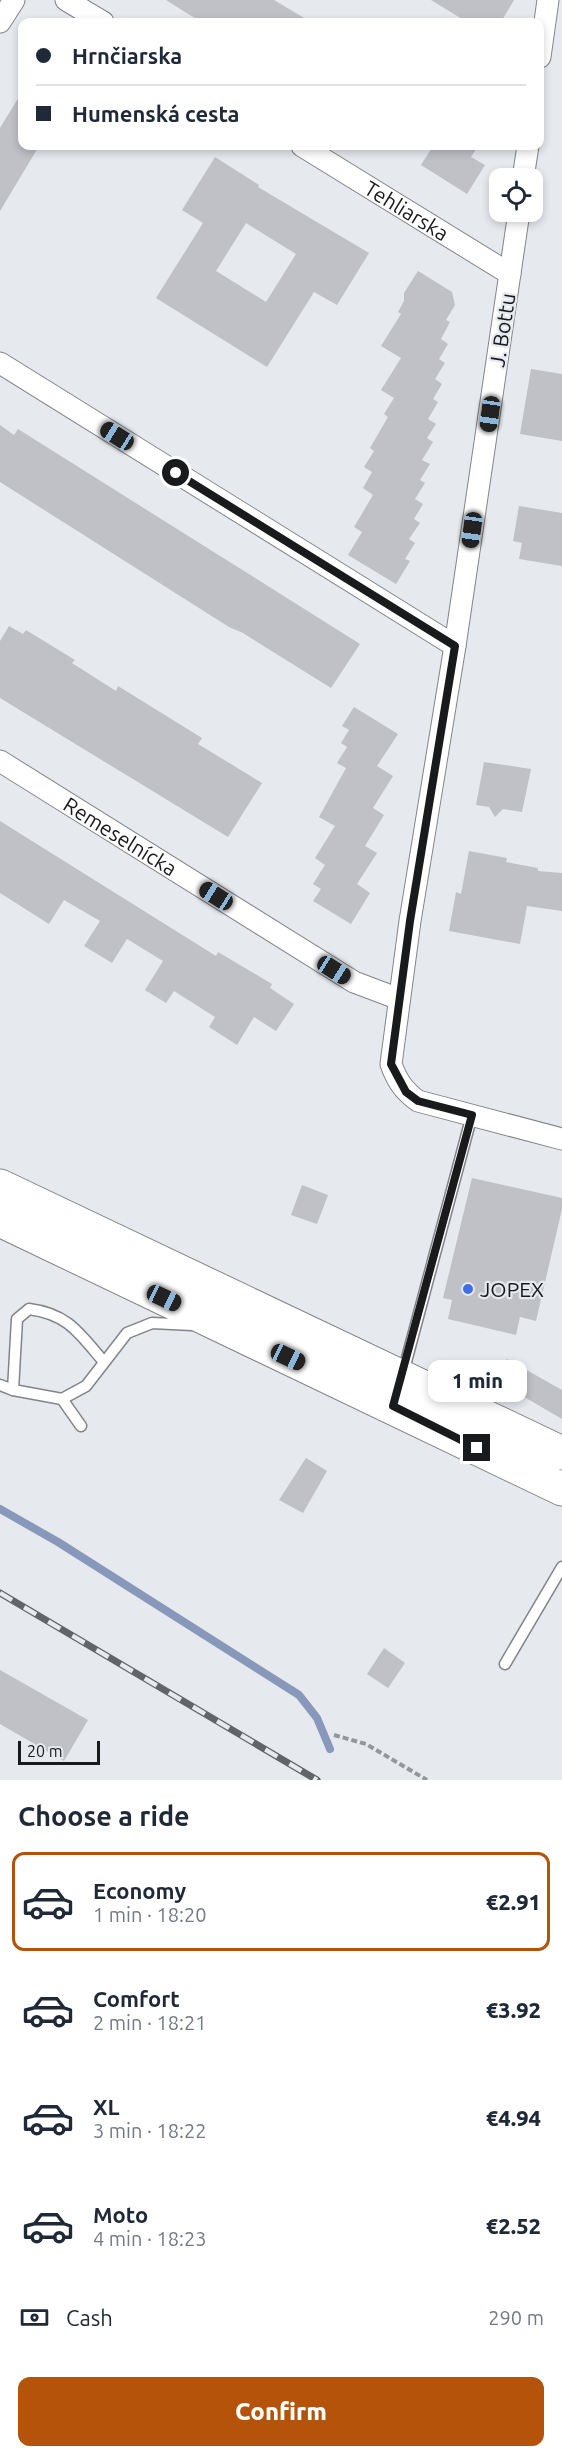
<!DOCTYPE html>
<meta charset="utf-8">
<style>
body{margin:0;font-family:Ubuntu,sans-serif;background:#f6f6f7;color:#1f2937;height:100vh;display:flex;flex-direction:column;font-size:22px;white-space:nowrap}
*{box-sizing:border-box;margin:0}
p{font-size:20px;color:#747a83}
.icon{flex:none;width:33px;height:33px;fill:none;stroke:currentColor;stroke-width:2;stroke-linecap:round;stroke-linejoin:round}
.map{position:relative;height:1780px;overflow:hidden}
.sheet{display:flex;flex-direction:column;background:#fff;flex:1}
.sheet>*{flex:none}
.guide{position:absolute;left:18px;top:18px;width:526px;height:132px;border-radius:12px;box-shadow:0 3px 9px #0003;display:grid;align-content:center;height:132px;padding:0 18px;background:#fff}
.tools{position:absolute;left:489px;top:168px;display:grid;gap:12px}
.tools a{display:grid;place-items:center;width:54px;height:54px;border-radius:12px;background:#fff;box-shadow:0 3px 9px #0003;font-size:30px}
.scale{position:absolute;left:18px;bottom:15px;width:82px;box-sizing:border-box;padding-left:6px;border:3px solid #191a1c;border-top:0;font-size:16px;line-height:21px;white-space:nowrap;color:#191a1c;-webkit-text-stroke:4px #e6e9ee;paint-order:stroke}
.end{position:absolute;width:27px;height:27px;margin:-14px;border:8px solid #191a1c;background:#fff;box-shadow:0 0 0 3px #fff}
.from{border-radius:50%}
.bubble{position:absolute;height:42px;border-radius:12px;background:#fff;box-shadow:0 3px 9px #0003;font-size:20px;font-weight:800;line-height:42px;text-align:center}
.car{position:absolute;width:18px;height:36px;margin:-18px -9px;border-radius:8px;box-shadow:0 0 4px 2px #0007;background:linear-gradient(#222 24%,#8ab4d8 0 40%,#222 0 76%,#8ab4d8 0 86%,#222 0)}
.guide b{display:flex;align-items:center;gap:21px;height:57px;font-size:22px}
.guide b+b{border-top:2px solid #e0e1e3}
.guide i{width:15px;height:15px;background:#1f2937}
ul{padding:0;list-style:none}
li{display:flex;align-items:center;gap:18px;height:99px;margin:0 12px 9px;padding:0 6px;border:3px solid transparent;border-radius:12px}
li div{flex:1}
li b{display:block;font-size:22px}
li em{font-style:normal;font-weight:800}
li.selected{border-color:#b45309}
li>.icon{width:54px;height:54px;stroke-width:1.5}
h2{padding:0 18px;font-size:27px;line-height:72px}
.pay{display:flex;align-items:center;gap:15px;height:66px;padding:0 18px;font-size:22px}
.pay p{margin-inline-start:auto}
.primary-button{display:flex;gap:12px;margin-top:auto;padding:12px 18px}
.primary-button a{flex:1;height:69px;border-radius:12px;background:#b45309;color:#fff;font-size:24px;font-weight:800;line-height:69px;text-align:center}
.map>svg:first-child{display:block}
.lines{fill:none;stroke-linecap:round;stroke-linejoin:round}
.stream{stroke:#8798ba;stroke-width:8}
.building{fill:#bfc1c6;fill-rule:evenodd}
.lane-casing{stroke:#828489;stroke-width:13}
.street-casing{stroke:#828489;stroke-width:23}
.primary-casing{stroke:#828489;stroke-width:35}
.path{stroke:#94979a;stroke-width:4;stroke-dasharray:6 3;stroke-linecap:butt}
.lane{stroke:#fff;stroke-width:10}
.street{stroke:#fff;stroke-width:21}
.primary{stroke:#fff;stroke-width:33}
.rail-casing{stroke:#626467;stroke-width:7}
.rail{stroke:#e6e9ee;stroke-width:4.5;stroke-dasharray:14;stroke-linecap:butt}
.route{stroke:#191a1c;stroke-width:8}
.poi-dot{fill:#4070e0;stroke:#e6e9ee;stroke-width:2}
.labels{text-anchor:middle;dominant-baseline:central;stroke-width:4.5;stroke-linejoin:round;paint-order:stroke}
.street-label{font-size:21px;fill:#191a1c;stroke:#e6e9ee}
.poi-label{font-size:21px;fill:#191a1c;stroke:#e6e9ee;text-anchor:start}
</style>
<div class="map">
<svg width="562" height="1780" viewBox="0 0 562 1780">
<rect width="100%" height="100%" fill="#e6e9ee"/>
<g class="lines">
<path class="stream" d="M0,1509L58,1542L299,1695L317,1718L330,1749"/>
</g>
<g class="building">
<path d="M166,0H274L311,22H201Z"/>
<path d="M431,0H514L501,22H467Z"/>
<path d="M22,92V146H39L0,211V128Z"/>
<path d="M433,146H478L471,157L485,165L467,194L421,165Z"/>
<path d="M215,157L259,185L258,187L369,253L337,305L314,292L267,367L156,298L203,223L182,210ZM246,223L296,254L266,302L216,271Z"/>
<path d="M418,271L452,292L455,305L446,320L450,322L441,339L448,344L439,359L445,363L435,379L442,384L433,399L438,402L428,419L436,424L427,438L433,442L422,460L430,464L420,480L425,483L415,499L423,504L414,519L420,523L409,539L415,543L405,559L410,561L396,584L348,555L362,532L354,527L373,495L363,488L372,472L364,467L374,451L370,448L388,417L384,414L394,398L381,390L401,358L381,346L401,314L398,312L404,301V293Z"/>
<path d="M531,369L562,374V441L520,434Z"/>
<path d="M0,425L14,435L18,429L360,644L331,688L243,633L229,627L0,482Z"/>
<path d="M519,506L562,513V566L519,559L522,543L513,541Z"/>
<path d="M9,626L23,634L26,630L75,660L72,663L116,691L118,686L202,738L198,744L262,783L228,837L0,698V641Z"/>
<path d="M354,707L398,734L377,766L393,776L373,808L384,815L365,846L377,853L357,884L370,893L351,924L313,901L321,889L313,884L325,865L315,858L335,826L319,817L346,768L337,763L347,747L341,743L349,730L342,726Z"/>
<path d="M484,762L531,769L522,812L503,809L495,817L489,807L476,805Z"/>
<path d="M0,821L216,956L218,952L272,984L270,988L294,1004L276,1031L254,1017L237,1045L209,1027L215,1017L174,991L166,1003L145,990L163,961L127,939L112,963L84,946L100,921L64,900L49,924L0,893Z"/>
<path d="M469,851L507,858L506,862L538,868V871L562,873V911L527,906L520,944L449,931L456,892L461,894Z"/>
<path d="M472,1178L562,1198V1209L536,1321L520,1317L516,1335L448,1319L452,1300L443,1298Z"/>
<path d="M302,1185L328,1195L317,1224L291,1215Z"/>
<path d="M507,1359L562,1390V1419L495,1380Z"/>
<path d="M306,1458L327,1471L303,1513L279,1500Z"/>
<path d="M384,1648L405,1663L388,1688L367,1674Z"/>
<path d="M0,1670L88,1720L64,1761L0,1724Z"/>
</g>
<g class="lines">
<g class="lane-casing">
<g id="lane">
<path d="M403,1373L472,1115"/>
<path d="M0,1385L13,1390L62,1399L86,1386L127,1333L152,1323L192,1325"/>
<path d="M13,1390L17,1319L29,1309C68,1314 79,1333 104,1362"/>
<path d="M62,1399L81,1426"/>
<path d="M505,1664L562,1567"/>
</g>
</g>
<g class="street-casing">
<g id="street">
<path d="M66,0L103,22"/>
<path d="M0,22L14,0"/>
<path d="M540,57L548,0"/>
<path id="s1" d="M302,146L510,274"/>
<path d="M523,178L528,146"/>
<path d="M519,212L455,646L410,921L391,1064C397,1081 404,1091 418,1101L562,1139"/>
<path d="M0,363L455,646"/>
<path id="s2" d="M0,761L354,982L399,999"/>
</g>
</g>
<g class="primary-casing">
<g id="primary">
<path d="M0,1186L562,1453"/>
<path d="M0,1220L562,1489"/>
</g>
</g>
<path class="path" d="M334,1735L366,1744L427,1780"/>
<use href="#lane" class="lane"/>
<use href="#street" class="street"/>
<use href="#primary" class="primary"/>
<g class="rail-casing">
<path id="rail" d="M0,1593L317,1780"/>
</g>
<use href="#rail" class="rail"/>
</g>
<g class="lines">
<path class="route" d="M176,473L455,646L410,921L391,1064L406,1092L418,1101L472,1115L393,1406L477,1448"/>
</g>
<circle class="poi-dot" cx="468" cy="1289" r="6"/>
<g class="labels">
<g class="street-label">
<text stroke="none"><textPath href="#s1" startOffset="123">Tehliarska</textPath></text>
<text transform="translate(502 330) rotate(-81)">J. Bottu</text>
<text stroke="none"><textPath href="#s2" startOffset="142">Remeselnícka</textPath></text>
</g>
<g class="poi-label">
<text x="480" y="1289">JOPEX</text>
</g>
</g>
</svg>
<div class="tools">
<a><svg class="icon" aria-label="locate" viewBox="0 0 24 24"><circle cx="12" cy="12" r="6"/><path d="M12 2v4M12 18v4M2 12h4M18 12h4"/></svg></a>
</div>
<div class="scale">20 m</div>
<i class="end from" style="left:176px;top:473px"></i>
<i class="end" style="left:477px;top:1448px"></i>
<div class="bubble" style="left:428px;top:1360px;width:99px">1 min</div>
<i class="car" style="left:490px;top:414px;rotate:188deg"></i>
<i class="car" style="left:117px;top:436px;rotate:302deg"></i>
<i class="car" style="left:472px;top:530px;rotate:188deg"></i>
<i class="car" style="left:216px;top:896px;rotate:302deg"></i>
<i class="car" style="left:334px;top:970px;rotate:122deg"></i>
<i class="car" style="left:164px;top:1298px;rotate:115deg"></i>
<i class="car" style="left:288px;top:1357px;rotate:115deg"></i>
<div class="guide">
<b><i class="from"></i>Hrnčiarska</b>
<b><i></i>Humenská cesta</b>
</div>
</div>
<section class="sheet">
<h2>Choose a ride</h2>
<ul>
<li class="selected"><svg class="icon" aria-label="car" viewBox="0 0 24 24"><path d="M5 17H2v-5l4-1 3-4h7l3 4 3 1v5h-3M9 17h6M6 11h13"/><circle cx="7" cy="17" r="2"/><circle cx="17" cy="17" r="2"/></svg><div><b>Economy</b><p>1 min · 18:20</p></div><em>€2.91</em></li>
<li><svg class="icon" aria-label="car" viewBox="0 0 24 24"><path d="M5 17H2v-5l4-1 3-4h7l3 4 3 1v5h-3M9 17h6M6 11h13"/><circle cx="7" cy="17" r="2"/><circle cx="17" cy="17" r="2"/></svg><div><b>Comfort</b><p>2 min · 18:21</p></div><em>€3.92</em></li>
<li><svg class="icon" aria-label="car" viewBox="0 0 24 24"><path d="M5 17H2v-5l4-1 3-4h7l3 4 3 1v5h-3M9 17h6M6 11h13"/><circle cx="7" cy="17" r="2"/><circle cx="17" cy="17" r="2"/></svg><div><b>XL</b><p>3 min · 18:22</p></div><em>€4.94</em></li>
<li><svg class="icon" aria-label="car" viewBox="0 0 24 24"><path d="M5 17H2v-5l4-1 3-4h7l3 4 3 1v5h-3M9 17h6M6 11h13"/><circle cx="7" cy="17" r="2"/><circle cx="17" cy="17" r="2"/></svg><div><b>Moto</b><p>4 min · 18:23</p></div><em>€2.52</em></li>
</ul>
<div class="pay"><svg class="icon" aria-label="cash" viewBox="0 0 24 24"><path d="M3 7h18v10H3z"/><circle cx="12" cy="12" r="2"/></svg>Cash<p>290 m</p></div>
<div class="primary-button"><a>Confirm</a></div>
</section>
